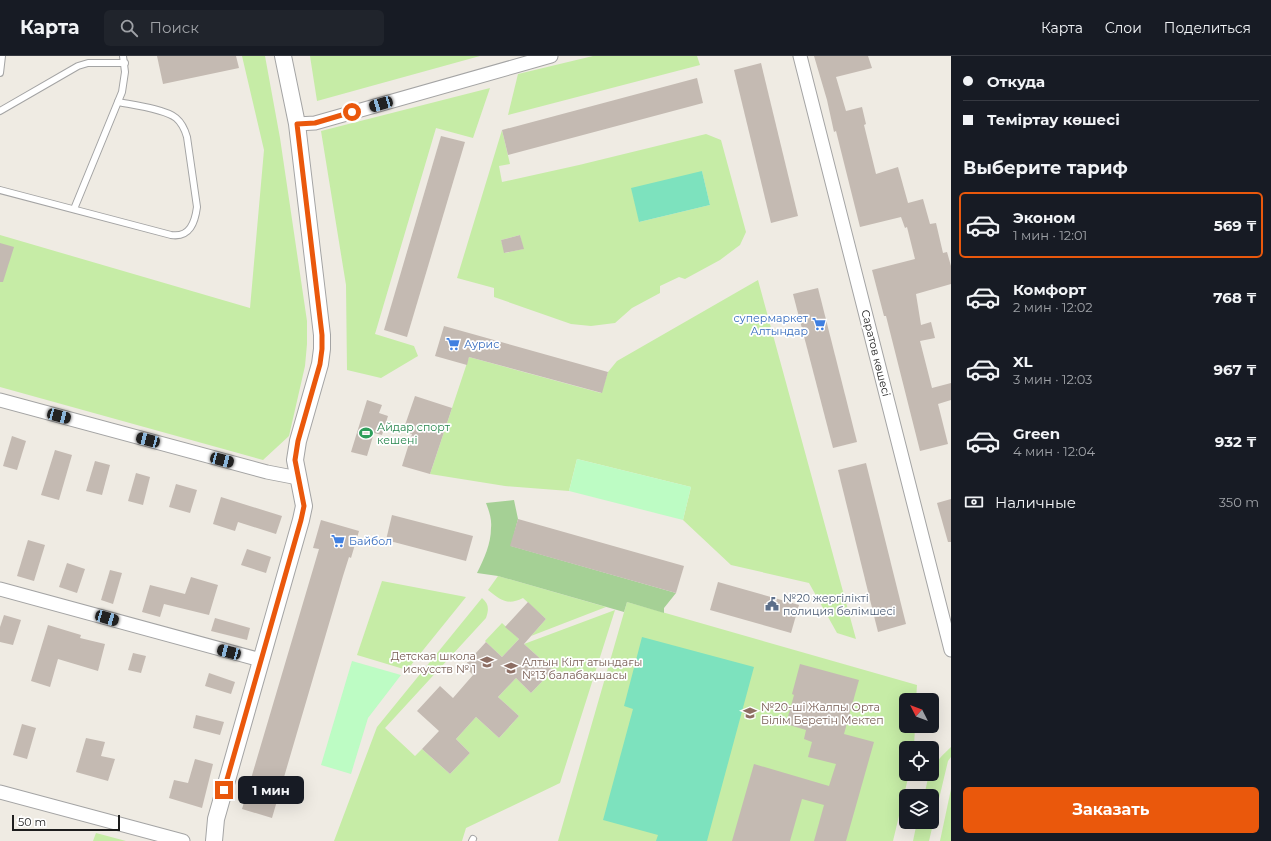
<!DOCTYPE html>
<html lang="ru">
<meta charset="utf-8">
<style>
body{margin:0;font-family:Montserrat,sans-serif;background:#20242c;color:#f1f3f6;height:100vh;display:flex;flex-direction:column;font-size:15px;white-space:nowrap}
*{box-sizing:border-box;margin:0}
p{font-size:13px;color:#9ea1a6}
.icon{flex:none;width:22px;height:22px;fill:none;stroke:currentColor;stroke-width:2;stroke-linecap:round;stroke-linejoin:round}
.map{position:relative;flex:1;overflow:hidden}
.panel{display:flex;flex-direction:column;background:#171b24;width:320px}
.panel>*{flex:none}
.top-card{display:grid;align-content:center;height:88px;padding:0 12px;background:#171b24}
.needle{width:26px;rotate:312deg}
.tools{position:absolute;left:899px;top:637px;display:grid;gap:8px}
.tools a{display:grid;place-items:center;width:40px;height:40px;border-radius:6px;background:#171b24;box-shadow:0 4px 16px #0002;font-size:20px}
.scale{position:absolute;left:12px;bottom:10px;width:108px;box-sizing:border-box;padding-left:4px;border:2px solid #1d1d1d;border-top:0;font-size:11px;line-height:14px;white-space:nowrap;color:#1d1d1d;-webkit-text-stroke:3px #fff;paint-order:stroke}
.end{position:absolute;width:18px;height:18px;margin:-9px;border:5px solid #ea580c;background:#fff;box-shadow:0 0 0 2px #fff}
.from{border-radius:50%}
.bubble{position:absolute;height:28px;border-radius:6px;background:#171b24;box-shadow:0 4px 16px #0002;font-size:13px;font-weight:700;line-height:28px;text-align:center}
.car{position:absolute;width:12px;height:24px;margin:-12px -6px;border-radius:5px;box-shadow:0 0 3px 1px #0007;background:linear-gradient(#222 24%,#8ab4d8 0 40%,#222 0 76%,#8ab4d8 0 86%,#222 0)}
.top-card b{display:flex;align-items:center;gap:14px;height:38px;font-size:15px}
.top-card b+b{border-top:1px solid #363941}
.top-card i{width:10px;height:10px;background:#f1f3f6}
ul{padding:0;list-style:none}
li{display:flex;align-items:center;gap:12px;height:66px;margin:0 8px 6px;padding:0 4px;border:2px solid transparent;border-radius:6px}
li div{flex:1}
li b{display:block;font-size:15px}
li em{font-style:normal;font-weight:700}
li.current{border-color:#ea580c}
li>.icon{width:36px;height:36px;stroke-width:1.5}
h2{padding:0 12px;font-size:18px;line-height:48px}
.pay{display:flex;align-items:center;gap:10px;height:44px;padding:0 12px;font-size:15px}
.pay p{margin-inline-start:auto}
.primary-button{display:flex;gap:8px;margin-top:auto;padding:8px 12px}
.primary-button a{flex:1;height:46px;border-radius:6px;background:#ea580c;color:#fff;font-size:16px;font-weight:700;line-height:46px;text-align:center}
header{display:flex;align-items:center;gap:24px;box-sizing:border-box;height:56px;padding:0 20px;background:#171b24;border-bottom:1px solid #363941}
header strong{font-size:19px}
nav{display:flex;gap:22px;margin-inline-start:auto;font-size:14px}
.search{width:280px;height:36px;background:#20242c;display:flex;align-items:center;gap:10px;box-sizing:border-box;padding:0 14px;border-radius:6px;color:#9ea1a6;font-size:15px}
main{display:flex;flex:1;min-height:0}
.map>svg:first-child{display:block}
.grass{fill:#c6eca6;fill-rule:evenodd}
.forest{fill:#a5d095}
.park{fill:#bdfcc4}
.pitch{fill:#7de2be}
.building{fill:#c4bab2}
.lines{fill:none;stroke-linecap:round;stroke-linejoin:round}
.service-casing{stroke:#a4a4a4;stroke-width:8}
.minor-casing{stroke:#a4a4a4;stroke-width:15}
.tertiary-casing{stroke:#a4a4a4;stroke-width:18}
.service{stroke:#fff;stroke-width:6}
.minor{stroke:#fff;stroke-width:13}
.tertiary{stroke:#fff;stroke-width:16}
.route{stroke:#ea580c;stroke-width:5}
.labels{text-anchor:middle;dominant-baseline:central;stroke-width:3.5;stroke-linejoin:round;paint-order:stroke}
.shop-label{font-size:11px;fill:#366cbe;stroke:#fff;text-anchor:start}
.street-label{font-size:11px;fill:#1d1d1d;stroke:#fff}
.leisure-label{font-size:11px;fill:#27864d;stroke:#fff;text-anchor:start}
.service-label{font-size:11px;fill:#4e5e75;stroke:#fff;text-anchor:start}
.education-label{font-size:11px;fill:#785e54;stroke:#fff;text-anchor:start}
</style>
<header>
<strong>Карта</strong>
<div class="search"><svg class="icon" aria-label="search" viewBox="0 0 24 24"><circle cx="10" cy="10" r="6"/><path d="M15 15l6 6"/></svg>Поиск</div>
<nav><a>Карта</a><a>Слои</a><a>Поделиться</a></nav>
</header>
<main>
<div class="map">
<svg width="951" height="785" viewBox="0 0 951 785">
<rect width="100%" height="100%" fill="#efebe3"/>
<g class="grass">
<path d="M242,0H265L280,82L307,265V288L305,310L289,380L263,404L0,331V179L250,252L264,94Z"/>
<path d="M310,0H480L317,45Z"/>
<path d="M593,0H697L700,9L508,59L518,18Z"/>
<path d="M490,32L473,82L436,72L375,278L414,290L418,300L381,322L347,314L346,229L321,75Z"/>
<path d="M502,74L510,108L499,110L502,126L579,109L706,78L721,84L746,176L740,189L720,204L685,223L679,221L660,230V237L632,252L615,267L591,270L571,268L494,241V232L457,222ZM702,115L710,149L639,166ZM520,179L523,193L505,197L501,184Z"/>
<path d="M758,224L856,583L837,577L809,527L731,509L683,464L691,431L577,403L569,435L505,430L430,418L469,301L601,337L608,316L617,305Z"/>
<path d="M498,520L606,551L531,580L546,563L523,542C507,550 501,544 488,534Z"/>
<path d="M382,525L466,541L407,614L357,599Z"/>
<path d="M482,542C489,548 489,553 486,562L385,672L415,700L422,693L450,718L470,697L456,683L476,661L499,682L519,660L498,641L516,622L531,637L553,614L524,588L615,554L560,727L466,772L462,785H334L377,671Z"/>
<path d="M627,546L917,629L916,644H906V670H915L914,692H906V718H909L893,785H558Z"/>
<path d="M502,567L519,583L502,601L485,585Z"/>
<path d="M951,691V701L948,705L929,785H913L917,766H932V740H924L929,718H932C932,708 944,698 951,691Z"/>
<path d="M951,733V785H940Z"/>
<path d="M96,777L126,785H93Z"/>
</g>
<path class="forest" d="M514,444L518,463L511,490L676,537L664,552V557L627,546L624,556L498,520L477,517C484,503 491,488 491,472C492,463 489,455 486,447Z"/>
<g class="park">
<path d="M577,403L691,431L683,464L569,435Z"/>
<path d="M352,605L401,619L368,662L351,718L321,709Z"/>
</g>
<g class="pitch">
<path d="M702,115L710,149L639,166L631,132Z"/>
<path d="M642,581L754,611L707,785H656L658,779L603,764L633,653L624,650Z"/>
</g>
<g class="building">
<path d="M157,0H236L239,12L163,28Z"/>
<path d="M814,0H868L872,12L836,21L846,55L862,51L866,68L864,69L876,118L898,111L908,147L923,143L930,168L936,167L943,197L947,196L951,210V228L916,238L921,269L931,266L935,282L920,285L932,332L951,327V344L938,348L948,388L920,395L886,260H884L872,214L915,203L907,171L905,172L901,161L860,171L836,75L834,76L827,44Z"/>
<path d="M761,7L798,160L771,167L734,14Z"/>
<path d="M697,22L703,47L508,99L502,74Z"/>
<path d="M441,80L465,86L407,281L384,274Z"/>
<path d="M520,179L524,193L504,197L501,184Z"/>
<path d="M0,187L14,191L3,226H0Z"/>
<path d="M818,232L857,386L833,392L793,238Z"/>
<path d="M444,270L608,316L602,337L469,301L467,309L435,300Z"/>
<path d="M415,340L452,352L430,418L402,410L412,378L403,375Z"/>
<path d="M367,344L382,349L379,357L388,360L382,379L374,377L367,400L351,396Z"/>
<path d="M12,380L26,385L17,414L3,410Z"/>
<path d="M55,394L72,399L59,444L41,439Z"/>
<path d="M95,405L110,409L102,439L86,435Z"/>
<path d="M866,407L906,568L878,576L838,414Z"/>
<path d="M136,417L150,421L143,449L128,445Z"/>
<path d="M176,428L197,434L190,457L169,451Z"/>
<path d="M221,441L282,460L276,478L238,466L235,475L213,468Z"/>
<path d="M951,443V486H948L937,447Z"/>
<path d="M392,459L473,480L466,505L386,484Z"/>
<path d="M518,463L684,510L676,537L510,490Z"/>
<path d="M321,464L359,475L351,502L349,501L343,520L272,762L242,753L319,493L313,492Z"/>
<path d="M28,484L45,489L34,525L17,520Z"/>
<path d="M247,493L271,501L266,517L241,509Z"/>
<path d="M67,507L85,513L77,537L59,531Z"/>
<path d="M110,514L122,517L113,548L101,544Z"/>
<path d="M191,521L218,529L209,559L164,548L160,561L142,556L150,529L185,538Z"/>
<path d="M718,526L799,549L791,577L710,554Z"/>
<path d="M528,546L546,563L524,588L553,614L531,637L516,622L498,641L519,660L499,682L476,661L456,683L470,697L450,718L422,693L439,675L417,655L440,630L453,642L473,619L464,610L486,586L502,601L519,583L505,571Z"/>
<path d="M4,559L21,564L13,589L0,586V571Z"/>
<path d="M215,562L250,572L247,584L211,575Z"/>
<path d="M48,569L81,579L80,582L105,588L98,615L58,603L50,631L31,625Z"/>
<path d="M133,597L146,600L141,617L128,614Z"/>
<path d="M800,608L859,624L844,678L874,686L846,785H814L824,749L802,743L790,785H732L754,708L829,730L836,708L808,701L812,686L804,683L806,674L786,668L794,639L792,638Z"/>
<path d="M209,617L235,626L231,638L205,630Z"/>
<path d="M196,659L224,666L220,679L193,672Z"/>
<path d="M22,668L36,672L27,703L13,699Z"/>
<path d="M86,682L105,686L101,700L115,703L108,725L76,716Z"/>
<path d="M195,703L213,708L202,752L169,742L174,724L188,727Z"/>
</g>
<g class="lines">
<g class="service-casing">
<g id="service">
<path d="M0,17L2,0"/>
<path d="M0,55L78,10L88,7H125"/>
<path d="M0,134L171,179C190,182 195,166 197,151L187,81C185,74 182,67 176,62C165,53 133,49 118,46"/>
<path d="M74,153L122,36L125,16L123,0"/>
<path d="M472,785L473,783"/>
</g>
</g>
<g class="minor-casing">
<g id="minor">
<path d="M800,0L951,594"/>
<path d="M297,68L315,67L551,0"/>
<path d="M0,344L267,416L298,422"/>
<path d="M0,533L261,604"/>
<path d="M0,736L183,785"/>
</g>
</g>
<g class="tertiary-casing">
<path id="tertiary" d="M214,785L216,763L301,464L304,450L295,404L298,385L320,308L322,293V279L297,68L283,0"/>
</g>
<use href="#service" class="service"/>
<use href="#minor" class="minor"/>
<use href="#tertiary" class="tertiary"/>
</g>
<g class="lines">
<path class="route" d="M224,734L301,464L304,450L295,404L298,385L320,308L322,293V279L297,68L315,67L352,56"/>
</g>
<defs>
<g id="supermarket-bare" transform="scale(1.08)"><path d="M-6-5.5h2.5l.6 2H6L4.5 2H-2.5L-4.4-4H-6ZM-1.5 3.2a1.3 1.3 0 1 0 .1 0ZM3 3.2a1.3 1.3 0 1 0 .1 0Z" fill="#3f7fe0" stroke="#fff" stroke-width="2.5" paint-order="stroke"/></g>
<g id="stadium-bare" transform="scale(1.08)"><path d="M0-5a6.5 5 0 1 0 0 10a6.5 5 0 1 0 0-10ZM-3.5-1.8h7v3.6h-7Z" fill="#2e9e5b" stroke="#fff" stroke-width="2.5" paint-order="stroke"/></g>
<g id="civic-bare" transform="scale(1.08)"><path d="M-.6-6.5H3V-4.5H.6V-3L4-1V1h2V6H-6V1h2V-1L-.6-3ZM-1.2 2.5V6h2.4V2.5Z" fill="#5c6f8a" stroke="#fff" stroke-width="2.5" paint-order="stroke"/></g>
<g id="school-bare" transform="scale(1.08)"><path d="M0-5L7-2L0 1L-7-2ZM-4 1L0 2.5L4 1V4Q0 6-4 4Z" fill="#8d6e63" stroke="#fff" stroke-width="2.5" paint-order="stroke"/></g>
</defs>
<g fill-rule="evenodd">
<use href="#supermarket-bare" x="819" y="268"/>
<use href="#supermarket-bare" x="453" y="288"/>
<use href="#stadium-bare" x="366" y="377"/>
<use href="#supermarket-bare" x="338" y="485"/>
<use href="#civic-bare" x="772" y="548"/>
<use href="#school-bare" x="487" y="606"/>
<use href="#school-bare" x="511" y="612"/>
<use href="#school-bare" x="750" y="657"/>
</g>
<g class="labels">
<g class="shop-label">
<text x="808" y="262" text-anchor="end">супермаркет<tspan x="808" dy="13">Алтындар</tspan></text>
<text x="464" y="288">Аурис</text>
<text x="349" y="485">Байбол</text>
</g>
<g class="street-label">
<text transform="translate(876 297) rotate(76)">Саратов көшесі</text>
</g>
<g class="leisure-label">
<text x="377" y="371">Айдар спорт<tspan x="377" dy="13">кешені</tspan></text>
</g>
<g class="service-label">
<text x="783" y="542">№20 жергілікті<tspan x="783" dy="13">полиция бөлімшесі</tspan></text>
</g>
<g class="education-label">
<text x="476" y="600" text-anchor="end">Детская школа<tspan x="476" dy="13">искусств № 1</tspan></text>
<text x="522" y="606">Алтын Кілт атындағы<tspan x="522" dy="13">№13 балабақшасы</tspan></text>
<text x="761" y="651">№20-ші Жалпы Орта<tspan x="761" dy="13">Білім Беретін Мектеп</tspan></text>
</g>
</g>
</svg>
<div class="tools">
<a><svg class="needle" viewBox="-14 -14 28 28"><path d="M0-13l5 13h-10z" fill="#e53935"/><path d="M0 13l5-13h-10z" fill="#9ea1a6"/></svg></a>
<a><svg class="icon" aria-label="locate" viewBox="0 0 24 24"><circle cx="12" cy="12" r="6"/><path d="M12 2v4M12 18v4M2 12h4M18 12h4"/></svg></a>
<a><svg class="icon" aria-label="layers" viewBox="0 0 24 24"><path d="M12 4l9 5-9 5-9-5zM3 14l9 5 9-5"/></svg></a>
</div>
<div class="scale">50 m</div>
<i class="end from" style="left:352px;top:56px"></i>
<i class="end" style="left:224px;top:734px"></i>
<div class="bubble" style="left:238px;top:720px;width:66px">1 мин</div>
<i class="car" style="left:381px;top:48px;rotate:254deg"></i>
<i class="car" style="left:59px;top:360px;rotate:105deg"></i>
<i class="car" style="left:148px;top:384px;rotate:285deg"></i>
<i class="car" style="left:222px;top:404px;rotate:105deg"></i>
<i class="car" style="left:107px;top:562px;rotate:106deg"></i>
<i class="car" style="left:229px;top:596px;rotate:285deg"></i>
</div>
<section class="panel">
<div class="top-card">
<b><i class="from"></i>Откуда</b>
<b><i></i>Теміртау көшесі</b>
</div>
<h2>Выберите тариф</h2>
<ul>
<li class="current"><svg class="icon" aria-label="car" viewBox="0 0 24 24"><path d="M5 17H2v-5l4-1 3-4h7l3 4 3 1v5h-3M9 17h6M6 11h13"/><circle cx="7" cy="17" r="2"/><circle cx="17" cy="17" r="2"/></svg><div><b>Эконом</b><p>1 мин · 12:01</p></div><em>569 ₸</em></li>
<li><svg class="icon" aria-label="car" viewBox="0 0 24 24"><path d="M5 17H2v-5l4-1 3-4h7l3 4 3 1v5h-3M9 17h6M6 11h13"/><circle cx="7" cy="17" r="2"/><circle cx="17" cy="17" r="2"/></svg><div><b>Комфорт</b><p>2 мин · 12:02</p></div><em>768 ₸</em></li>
<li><svg class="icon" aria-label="car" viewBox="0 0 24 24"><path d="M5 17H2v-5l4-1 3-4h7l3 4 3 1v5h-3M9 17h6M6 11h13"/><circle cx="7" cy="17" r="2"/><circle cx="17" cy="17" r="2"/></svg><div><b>XL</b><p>3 мин · 12:03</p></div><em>967 ₸</em></li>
<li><svg class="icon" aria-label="car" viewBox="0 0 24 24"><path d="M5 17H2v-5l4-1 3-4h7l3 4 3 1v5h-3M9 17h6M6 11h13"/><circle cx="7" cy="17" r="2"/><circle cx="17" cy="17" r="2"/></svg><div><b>Green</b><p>4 мин · 12:04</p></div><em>932 ₸</em></li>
</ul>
<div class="pay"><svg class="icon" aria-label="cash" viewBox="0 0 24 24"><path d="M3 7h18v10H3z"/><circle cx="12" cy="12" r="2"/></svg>Наличные<p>350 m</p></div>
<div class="primary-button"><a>Заказать</a></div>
</section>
</main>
